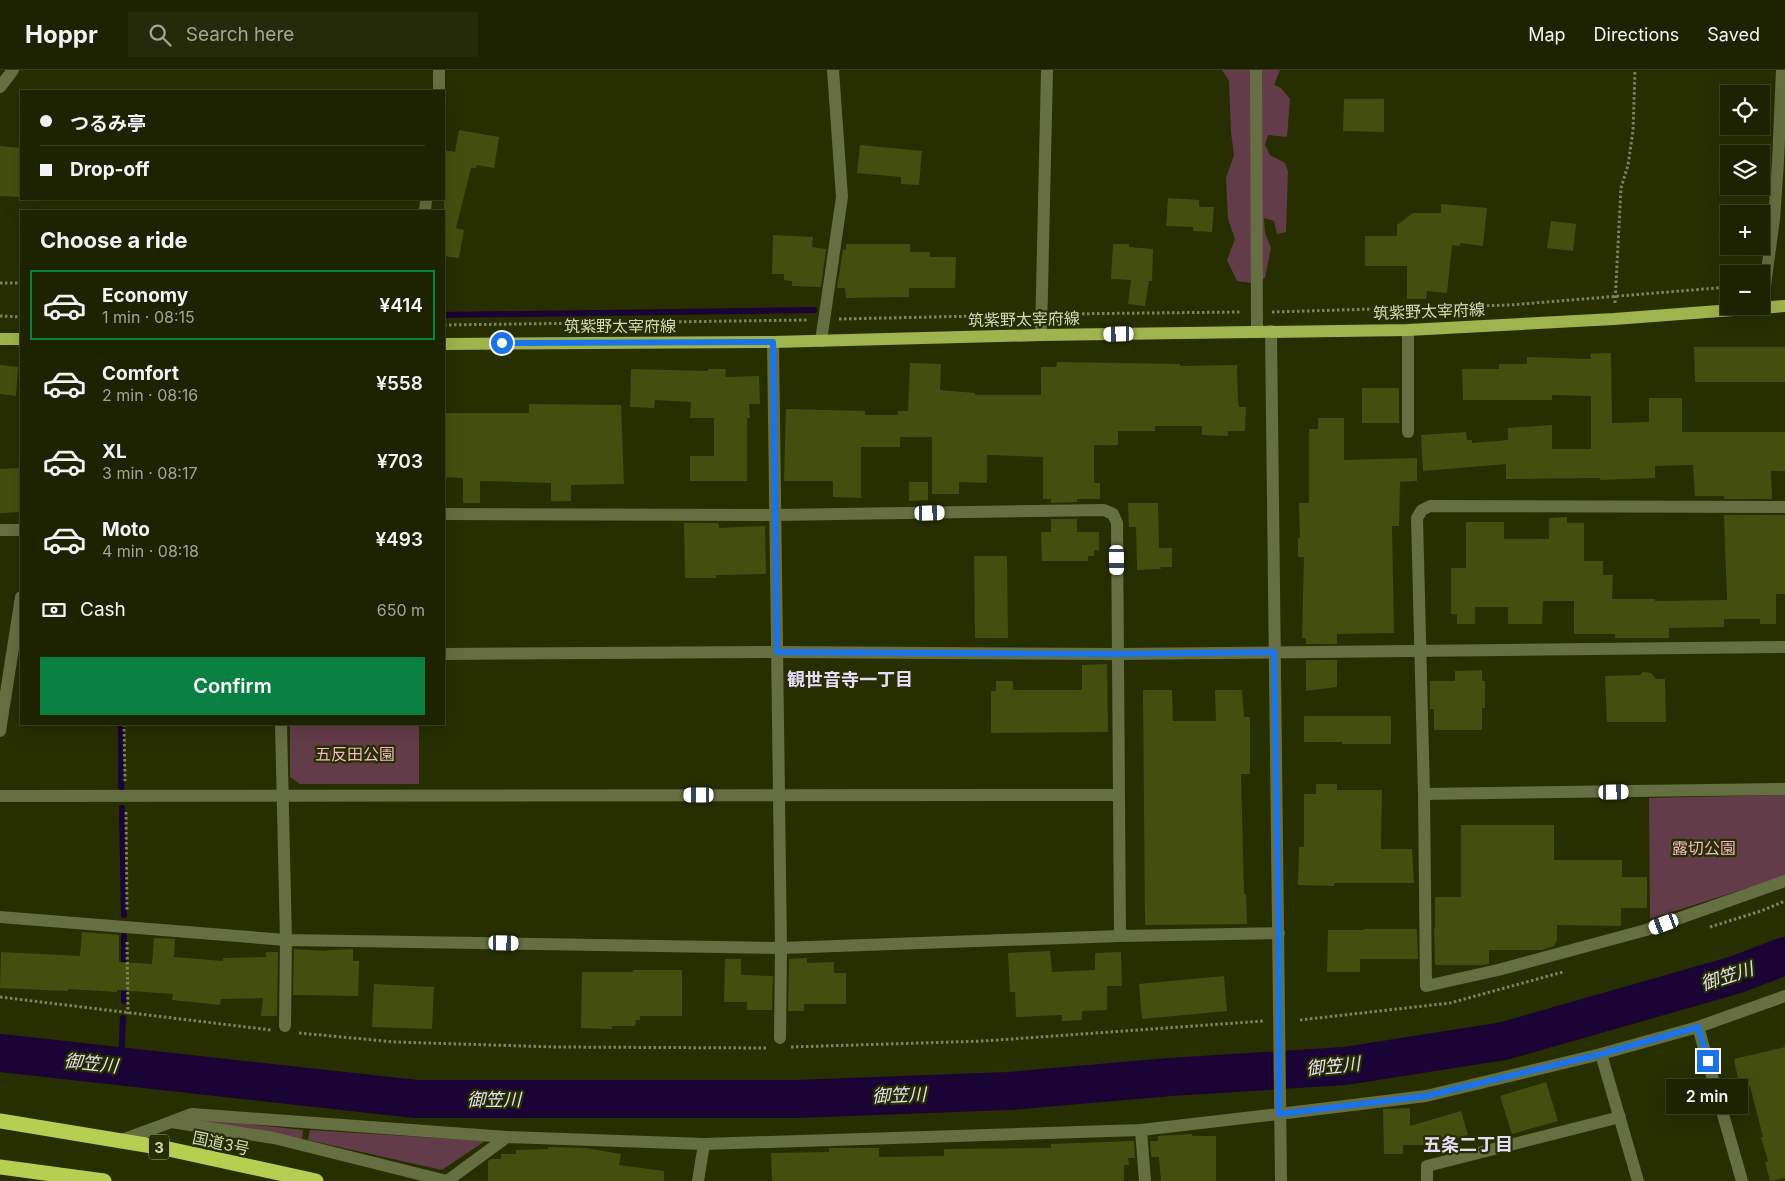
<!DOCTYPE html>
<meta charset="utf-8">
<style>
body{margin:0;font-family:Inter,"Noto Sans JP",sans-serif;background:#252a0a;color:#f1f3f6;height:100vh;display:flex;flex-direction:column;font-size:19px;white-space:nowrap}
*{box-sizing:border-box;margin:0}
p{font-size:16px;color:#a0a499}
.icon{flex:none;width:28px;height:28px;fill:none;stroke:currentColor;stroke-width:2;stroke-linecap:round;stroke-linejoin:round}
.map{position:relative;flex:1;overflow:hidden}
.side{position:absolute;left:20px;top:140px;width:425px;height:515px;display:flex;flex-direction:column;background:#1d2200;border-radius:0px;box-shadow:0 5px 20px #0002,0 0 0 1px #3b3f22}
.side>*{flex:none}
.guide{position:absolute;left:20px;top:20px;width:425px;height:110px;border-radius:0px;box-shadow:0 5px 20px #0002,0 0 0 1px #3b3f22;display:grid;align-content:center;height:110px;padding:0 20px;background:#1d2200}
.fabs{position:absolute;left:1720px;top:15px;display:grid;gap:10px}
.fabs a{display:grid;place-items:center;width:50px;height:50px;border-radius:0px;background:#1d2200;box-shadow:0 5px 20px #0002,0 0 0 1px #3b3f22;font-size:25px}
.end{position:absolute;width:22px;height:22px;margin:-11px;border:6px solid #1a73e8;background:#fff;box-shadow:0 0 0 2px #fff}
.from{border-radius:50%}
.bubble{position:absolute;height:35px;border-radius:0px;background:#1d2200;box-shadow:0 5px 20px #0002,0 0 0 1px #3b3f22;font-size:16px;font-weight:600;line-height:35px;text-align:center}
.car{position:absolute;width:15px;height:30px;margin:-15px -8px;border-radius:6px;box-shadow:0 0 4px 1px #0007;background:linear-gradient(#fff 24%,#345 0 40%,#fff 0 76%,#345 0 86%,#fff 0)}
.guide b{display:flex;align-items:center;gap:18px;height:48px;font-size:19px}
.guide b+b{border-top:1px solid #3b3f22}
.guide i{width:12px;height:12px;background:#f1f3f6}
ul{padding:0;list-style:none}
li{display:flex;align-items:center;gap:15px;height:70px;margin:0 10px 8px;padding:0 10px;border:2px solid transparent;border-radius:0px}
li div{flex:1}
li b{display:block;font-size:19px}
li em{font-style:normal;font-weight:600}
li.selected{border-color:#0b8043}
li>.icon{width:45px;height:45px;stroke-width:1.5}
h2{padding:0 20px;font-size:22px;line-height:60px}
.pay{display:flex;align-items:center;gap:12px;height:55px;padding:0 20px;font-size:19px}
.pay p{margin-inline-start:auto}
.primary-button{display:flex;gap:10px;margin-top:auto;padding:10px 20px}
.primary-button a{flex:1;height:58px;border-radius:0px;background:#0b8043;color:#fff;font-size:20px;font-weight:600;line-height:58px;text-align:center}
header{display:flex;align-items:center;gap:30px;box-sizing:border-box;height:70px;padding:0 25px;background:#1d2200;border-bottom:1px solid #3b3f22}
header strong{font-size:24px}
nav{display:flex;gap:28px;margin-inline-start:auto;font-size:18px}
.search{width:350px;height:45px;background:#252a0a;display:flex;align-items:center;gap:12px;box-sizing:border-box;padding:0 18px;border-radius:0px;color:#a0a499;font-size:19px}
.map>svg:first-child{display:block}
.green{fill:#633c49}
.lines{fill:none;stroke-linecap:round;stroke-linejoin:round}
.stream{stroke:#1a0335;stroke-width:6}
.river{stroke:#1a0335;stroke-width:38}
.building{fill:#444f0f}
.path{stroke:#7c845d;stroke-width:3;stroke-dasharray:2.5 2.5;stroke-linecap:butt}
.minor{stroke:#656f41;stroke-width:12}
.major{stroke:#9fb34e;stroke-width:12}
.highway{stroke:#b6ce51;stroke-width:15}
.route{stroke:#1a73e8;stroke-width:6}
.labels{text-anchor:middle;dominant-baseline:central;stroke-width:4.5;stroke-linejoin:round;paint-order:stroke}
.shield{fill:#272e00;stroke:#9fa683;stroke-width:1}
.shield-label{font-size:15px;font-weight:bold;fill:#d2dabb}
.street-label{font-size:16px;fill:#d2dabb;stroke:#272e00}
.park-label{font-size:16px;fill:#f3b7c9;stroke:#272e00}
.neighbourhood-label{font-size:18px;font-weight:bold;fill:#e5dcf9;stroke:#272e00}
.water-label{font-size:18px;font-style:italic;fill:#e4dff1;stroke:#272e00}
</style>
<header>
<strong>Hoppr</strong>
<div class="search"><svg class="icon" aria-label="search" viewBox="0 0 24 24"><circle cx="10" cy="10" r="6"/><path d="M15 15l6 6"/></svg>Search here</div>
<nav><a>Map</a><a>Directions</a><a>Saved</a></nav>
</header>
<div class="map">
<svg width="1785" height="1111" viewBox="0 0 1785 1111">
<rect width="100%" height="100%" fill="#272e00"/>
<g class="green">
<path d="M1222,0H1280L1274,15L1281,18L1290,29L1287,67L1268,65L1265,75L1270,85L1285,93L1288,101L1286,162L1277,164L1274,151L1264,148L1265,163L1271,178L1265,208L1251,213L1237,211L1227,190L1235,169L1228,149L1226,108L1234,85L1231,62L1229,11Z"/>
<path d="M290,654H419V714H300L290,707Z"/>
<path d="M1785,725V806L1650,849L1649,728Z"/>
<path d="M202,1049L303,1060L302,1069L200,1051Z"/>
<path d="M310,1060L485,1071L442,1100L308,1070Z"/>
</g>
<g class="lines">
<g class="stream">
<path d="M444,245L814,240"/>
<path d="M121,654V718"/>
<path d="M122,738L124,845"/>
<path d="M124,900V866"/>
<path d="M124,931V912"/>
<path d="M121,996L123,948"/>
</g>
<path class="river" d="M0,983L416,1029H796L1009,1021L1170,1007L1345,996L1504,971L1735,905L1785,886"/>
</g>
<g class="building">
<path d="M1344,29H1384V62L1343,61Z"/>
<path d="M459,60L499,67L494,98L477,95L476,98H471L456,158L464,160L459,188L444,186V80L455,82Z"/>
<path d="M860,75L922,81L919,115L901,114V107L857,103Z"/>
<path d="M0,76L21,78V127L0,126Z"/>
<path d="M1168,128L1199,130V137H1214L1212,162L1193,161V157L1166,156Z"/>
<path d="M1441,134L1487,138L1483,176L1460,173V176L1452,175L1447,223L1427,221L1426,229H1407V196H1365V166H1397V155L1413,143H1441Z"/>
<path d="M1551,151L1576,154L1573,181L1547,178Z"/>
<path d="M773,165L813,167L812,177L826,179L821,217L792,216V211L784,210V204H772Z"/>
<path d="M846,174H910V182H930V187H956L955,218H909V227L846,228L845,218H837L843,180H846Z"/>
<path d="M1113,174H1129V177L1153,179L1152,211H1149L1145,236L1128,234L1131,210L1111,209Z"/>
<path d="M1694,277H1785V312H1695Z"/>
<path d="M1611,283L1612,353L1649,352V328H1682V362H1785V401H1771L1772,429H1724V426H1695L1693,395L1655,396V408L1600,410V408L1506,409V394L1423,401L1421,365L1466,362L1467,370H1472V373L1508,370V358L1552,355V379H1591V326L1552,325V330H1463L1462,299H1499V294H1527V287L1591,289L1590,284Z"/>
<path d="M1057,292L1180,294V296L1237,295L1238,331L1239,337H1246L1245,361H1228V366L1202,365V356H1155V361H1118V375H1094V413H1100V429H1077V432L1051,433V429H1043V387L987,385V413L959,412V424H932V367H900V377H861V428L833,427V411H784L786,339L865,341V345H898V341H908L910,293L941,294L940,320L975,323V325H1041V297H1056Z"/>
<path d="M0,295L18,297L16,326L0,324Z"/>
<path d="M631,299L708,301V299H726L725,307L759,306L760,334H749L750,348H747V411H690V386H714V348H690L691,332L655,330L654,338L630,337Z"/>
<rect x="1362" y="318" width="37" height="35"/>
<path d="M529,334L621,335L624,414L571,415V431H551V413L480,411V433H463V408L444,407V343H529Z"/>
<path d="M1318,348H1344V390L1417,388V411L1400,412L1399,456H1392L1394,563L1337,564V574H1306V568H1302L1304,487H1298V468H1300L1299,433H1309V359H1318Z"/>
<path d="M21,398V442L0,443V399Z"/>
<path d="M909,412H928V430L909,431Z"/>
<path d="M1128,433H1158L1159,478H1172V497H1160L1161,499L1137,500L1136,457H1129Z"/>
<path d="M1724,445H1785V524H1776V554H1760V549H1724V557L1669,558V568H1615V564H1574V531H1543L1542,554H1508V537H1475V554H1457V544H1451V498H1466V452H1504V469H1549V448L1567,447V453H1584V491H1603V505H1613L1612,529H1655V531L1727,530Z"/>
<path d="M1051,449H1077V462H1099V480H1094V486H1088V491H1042L1041,462H1051Z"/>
<path d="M684,453H718L719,458L765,456L766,504L716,505V508H685Z"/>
<path d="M974,486H1007L1008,568H975Z"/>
<path d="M1306,590H1337V617L1306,621Z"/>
<path d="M1107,594L1108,662L991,663V621H996V611H1013V620H1082V595Z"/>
<path d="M1482,600V611H1485V638H1482V660H1434V639H1430V611H1455V601Z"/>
<path d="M1643,602L1651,603L1656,609H1665L1666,652H1607L1605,606L1640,605Z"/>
<path d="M1143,620H1172L1173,651H1216L1215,620H1242L1244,647H1250V704H1241L1244,824H1246L1247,854L1145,855Z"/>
<path d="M1304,646H1391V674H1342V672H1304Z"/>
<path d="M1316,714H1337V720H1382L1381,779H1412L1414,813H1334V816L1298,815L1299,777H1304V724H1316Z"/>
<path d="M1461,755H1554V790H1622V807H1647V838H1621V856L1557,855V870L1554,876L1542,880H1489V894L1483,895H1435L1434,859H1435V827H1461Z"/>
<path d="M1364,859H1417L1418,889H1360V902H1327L1328,860H1364Z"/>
<path d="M82,862L119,865V892L152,894L154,868L175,869L174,887L223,891V888L266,887V882H278L277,946H261L263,928L221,929L220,935L172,930L173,924L117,920V922L68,919V921L0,918L1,882L80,886Z"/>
<path d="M294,879L327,881V880L353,879V891H359L358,926L293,925Z"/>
<path d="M1050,881L1052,902L1095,900V883L1121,882L1122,916H1107V940L1082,941V950L1062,951V945L1016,947L1015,922H1010L1008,883Z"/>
<path d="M807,888V893L834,892V903H846V934H804V941H788L789,889Z"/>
<path d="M725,889H741V905L773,906L772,940H747V932H724Z"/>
<path d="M633,900H682V946H640V950H636L635,956H612V959L581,958L582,902H633Z"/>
<path d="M1224,906L1227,941L1142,949L1139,914Z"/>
<path d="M374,914L434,917L432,959L372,957Z"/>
<path d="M1785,977V1108L1770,1111L1765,1092L1768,1091L1761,1067H1763L1750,1016L1745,1017L1744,1012L1739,1014L1734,989Z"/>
<path d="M1546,1012L1558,1051L1512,1064L1500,1026Z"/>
<path d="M1410,1038V1056L1461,1041L1468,1065L1433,1075H1403V1084H1384L1383,1039Z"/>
<path d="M1192,1064V1066H1216V1111H1161L1159,1087H1151L1150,1071H1158V1066Z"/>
<path d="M1134,1071L1135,1088H1128L1129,1095H1124V1111H772L771,1083L829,1082V1078H879V1087L944,1086V1079L1051,1078V1074Z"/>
<path d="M548,1077L586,1078L621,1084L619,1095L664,1101V1111H488V1091L491,1089H501V1084H516V1080L548,1079Z"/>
</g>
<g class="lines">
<g class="path">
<path d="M0,213H21"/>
<path d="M1615,233L1621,118L1628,95L1633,61L1635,0"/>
<path d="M1272,242L1510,235L1729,217"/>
<path d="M1057,244L1241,242"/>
<path d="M0,246L21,247"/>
<path d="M839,249L1026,245"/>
<path d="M444,255L808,250"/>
<path d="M124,654L125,711"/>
<path d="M126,742L127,841"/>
<path d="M1710,857L1761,841L1785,831"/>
<path d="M127,872L128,944"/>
<path d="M0,927L271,960"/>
<path d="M1300,950L1450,933L1563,902"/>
<path d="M299,963L395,972L556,977L768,978"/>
<path d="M791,977L984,971L1264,951"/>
</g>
<g class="minor">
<path d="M1256,0L1257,262"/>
<path d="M0,17L13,0"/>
<path d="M439,21V0"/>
<path d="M425,141L426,129"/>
<path d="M1762,238L1774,149L1778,92L1782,0"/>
<path d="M1408,260V362"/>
<path d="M1271,261L1281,1111"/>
<path d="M1041,265L1047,0"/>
<path d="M821,271L842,127L833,0"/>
<path d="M773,272L781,878L780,968"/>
<path d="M1785,437L1430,436L1422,440L1417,448L1424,724L1426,916L1498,900L1646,860L1785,811"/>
<path d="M444,444L775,445L1104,440L1113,444L1117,453L1120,866"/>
<path d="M0,460H21"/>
<path d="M444,584L777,582L1119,584L1785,577"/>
<path d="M281,654L286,870L285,956"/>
<path d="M0,661L21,527"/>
<path d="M1424,724L1785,719"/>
<path d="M0,726L1119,725"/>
<path d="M0,847L286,870L781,878L1120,866L1279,863"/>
<path d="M1698,957L1742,1111"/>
<path d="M1601,984L1638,1111"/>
<path d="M173,1051L192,1044L507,1067"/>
<path d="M1141,1060L1145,1111"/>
<path d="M119,1071L171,1052L274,1068L447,1111"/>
<path d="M447,1111L507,1067L704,1074L1141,1060L1279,1044L1426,1026L1601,984L1698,957L1785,926"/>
<path d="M698,1111L704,1074"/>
<path d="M1427,1111V1096L1620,1047"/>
</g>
<g class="major">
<path d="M0,269H21"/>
<path d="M444,274L773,272L1041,265L1408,260L1614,249L1785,236"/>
</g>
<g class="highway">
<path d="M0,1051L164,1078L316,1111"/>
<path d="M0,1097L104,1111"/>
</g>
</g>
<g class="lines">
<path class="route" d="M502,273L773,272L777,582L1119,584L1274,582L1279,863V1044L1426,1026L1601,984L1698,957L1708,991"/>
</g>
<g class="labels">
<rect class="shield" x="149" y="1064.5" width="20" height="25" rx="4"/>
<g class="shield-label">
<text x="159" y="1077">3</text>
</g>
<g class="street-label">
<text transform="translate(1429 241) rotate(-2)">筑紫野太宰府線</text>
<text transform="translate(1024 249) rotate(-1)">筑紫野太宰府線</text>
<text x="620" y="256">筑紫野太宰府線</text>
<text transform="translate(221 1073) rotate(12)">国道3号</text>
</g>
<g class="park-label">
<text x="355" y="684">五反田公園</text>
<text x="1704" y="778">露切公園</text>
</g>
<g class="neighbourhood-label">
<text x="850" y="609">観世音寺一丁目</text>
<text x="1468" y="1074">五条二丁目</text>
</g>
<g class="water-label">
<text transform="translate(1727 906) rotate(-18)">御笠川</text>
<text transform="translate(91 993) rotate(6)">御笠川</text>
<text transform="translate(1333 996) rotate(-6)">御笠川</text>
<text transform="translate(899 1025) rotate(-2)">御笠川</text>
<text x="494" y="1029">御笠川</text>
</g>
</g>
</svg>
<div class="fabs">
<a><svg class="icon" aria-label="locate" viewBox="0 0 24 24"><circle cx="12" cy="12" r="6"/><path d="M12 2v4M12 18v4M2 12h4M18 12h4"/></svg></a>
<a><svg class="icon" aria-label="layers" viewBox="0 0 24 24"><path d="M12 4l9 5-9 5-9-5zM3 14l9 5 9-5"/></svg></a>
<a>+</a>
<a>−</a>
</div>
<i class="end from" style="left:502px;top:273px"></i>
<i class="end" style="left:1708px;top:991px"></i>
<div class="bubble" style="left:1666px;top:1009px;width:82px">2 min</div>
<i class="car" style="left:1119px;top:264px;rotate:269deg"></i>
<i class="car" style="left:930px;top:443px;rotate:89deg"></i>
<i class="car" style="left:1117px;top:490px;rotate:179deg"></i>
<i class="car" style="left:1614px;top:722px;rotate:89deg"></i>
<i class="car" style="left:699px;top:725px;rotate:270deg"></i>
<i class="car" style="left:1664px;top:854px;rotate:250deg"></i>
<i class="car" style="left:504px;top:873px;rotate:91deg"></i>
<div class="guide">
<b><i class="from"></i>つるみ亭</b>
<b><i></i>Drop-off</b>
</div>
<section class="side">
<h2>Choose a ride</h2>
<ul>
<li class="selected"><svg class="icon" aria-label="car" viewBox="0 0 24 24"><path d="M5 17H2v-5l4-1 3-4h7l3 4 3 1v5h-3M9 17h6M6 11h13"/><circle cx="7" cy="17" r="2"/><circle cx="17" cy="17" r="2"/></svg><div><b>Economy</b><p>1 min · 08:15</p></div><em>¥414</em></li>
<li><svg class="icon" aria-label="car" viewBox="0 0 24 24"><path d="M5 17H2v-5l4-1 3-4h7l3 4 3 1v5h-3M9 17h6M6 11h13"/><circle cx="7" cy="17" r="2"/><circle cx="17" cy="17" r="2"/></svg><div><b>Comfort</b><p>2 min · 08:16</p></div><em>¥558</em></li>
<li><svg class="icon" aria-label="car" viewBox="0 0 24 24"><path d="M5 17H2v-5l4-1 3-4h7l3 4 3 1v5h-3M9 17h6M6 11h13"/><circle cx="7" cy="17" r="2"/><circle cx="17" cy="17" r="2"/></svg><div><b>XL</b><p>3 min · 08:17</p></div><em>¥703</em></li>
<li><svg class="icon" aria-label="car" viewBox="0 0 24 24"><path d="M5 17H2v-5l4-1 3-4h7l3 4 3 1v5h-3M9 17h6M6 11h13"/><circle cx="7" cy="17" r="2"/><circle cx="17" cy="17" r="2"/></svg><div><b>Moto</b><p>4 min · 08:18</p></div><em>¥493</em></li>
</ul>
<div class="pay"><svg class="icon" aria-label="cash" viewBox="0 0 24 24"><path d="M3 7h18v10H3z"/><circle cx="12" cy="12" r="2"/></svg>Cash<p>650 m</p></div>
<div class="primary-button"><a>Confirm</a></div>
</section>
</div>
